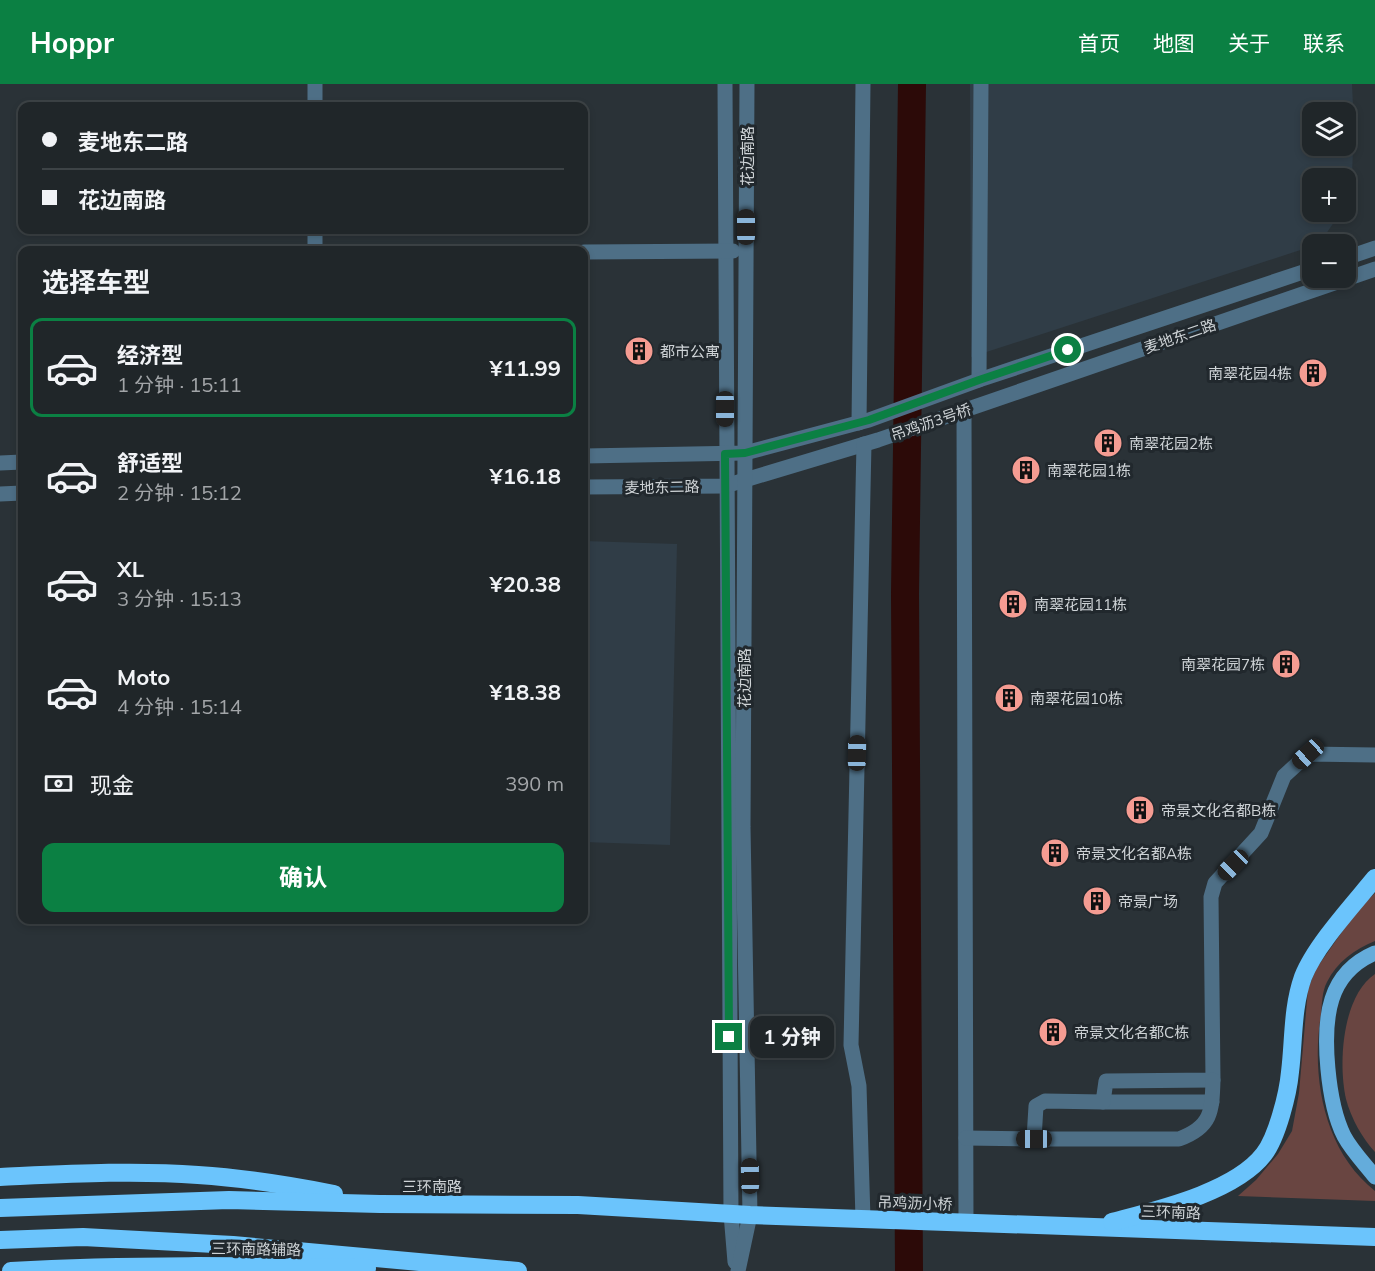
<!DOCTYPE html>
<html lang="zh">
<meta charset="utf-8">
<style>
body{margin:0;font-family:Mulish,"Noto Sans SC",sans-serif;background:#2d3235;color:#f1f3f6;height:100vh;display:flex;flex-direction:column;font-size:22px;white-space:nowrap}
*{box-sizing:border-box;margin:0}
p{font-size:20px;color:#a2a5a8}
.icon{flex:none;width:33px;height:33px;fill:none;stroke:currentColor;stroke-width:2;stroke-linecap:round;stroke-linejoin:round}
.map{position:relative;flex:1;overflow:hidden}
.drawer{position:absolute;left:18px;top:162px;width:570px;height:678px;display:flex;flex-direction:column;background:#202629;border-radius:12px;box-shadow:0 3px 9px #0003,0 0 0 2px #3d4346}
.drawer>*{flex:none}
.guide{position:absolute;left:18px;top:18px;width:570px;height:132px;border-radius:12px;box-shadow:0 3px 9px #0003,0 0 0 2px #3d4346;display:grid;align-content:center;height:132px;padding:0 24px;background:#202629}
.tools{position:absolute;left:1302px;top:18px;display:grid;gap:12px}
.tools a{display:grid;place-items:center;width:54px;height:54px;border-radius:12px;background:#202629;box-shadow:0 3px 9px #0003,0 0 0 2px #3d4346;font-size:30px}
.end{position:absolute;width:27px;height:27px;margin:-14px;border:8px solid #0b8043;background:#fff;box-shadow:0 0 0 3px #fff}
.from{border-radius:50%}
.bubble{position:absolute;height:42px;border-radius:12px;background:#202629;box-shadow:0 3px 9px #0003,0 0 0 2px #3d4346;font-size:20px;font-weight:700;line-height:42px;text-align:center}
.car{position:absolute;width:18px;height:36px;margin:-18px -9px;border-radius:8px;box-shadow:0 0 4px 2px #0007;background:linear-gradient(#222 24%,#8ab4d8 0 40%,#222 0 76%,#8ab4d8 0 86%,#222 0)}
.guide b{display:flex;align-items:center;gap:21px;height:57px;font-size:22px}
.guide b+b{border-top:2px solid #3d4346}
.guide i{width:15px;height:15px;background:#f1f3f6}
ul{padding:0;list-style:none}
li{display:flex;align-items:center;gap:18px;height:99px;margin:0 12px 9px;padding:0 12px;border:3px solid transparent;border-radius:12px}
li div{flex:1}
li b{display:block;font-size:22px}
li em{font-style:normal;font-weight:700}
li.current{border-color:#0b8043}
li>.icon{width:54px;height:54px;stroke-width:1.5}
h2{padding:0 24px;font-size:27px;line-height:72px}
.pay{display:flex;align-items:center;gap:15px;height:66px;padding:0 24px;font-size:22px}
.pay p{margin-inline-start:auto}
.cta{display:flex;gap:12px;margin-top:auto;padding:12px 24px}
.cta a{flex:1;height:69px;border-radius:12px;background:#0b8043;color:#fff;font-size:24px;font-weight:700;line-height:69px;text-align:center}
header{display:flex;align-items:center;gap:36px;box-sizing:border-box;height:84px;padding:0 30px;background:#0b8043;color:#fff}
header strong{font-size:28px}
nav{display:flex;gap:33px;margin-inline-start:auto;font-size:21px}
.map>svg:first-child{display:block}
.built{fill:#303d47;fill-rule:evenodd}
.green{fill:#694541}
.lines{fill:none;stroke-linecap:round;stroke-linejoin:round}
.river{stroke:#2c0a08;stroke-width:28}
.minor{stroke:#4e6f86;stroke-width:15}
.major{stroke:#64acdb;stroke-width:15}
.highway{stroke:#6bc4fc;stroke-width:18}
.route{stroke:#0b8043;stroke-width:8}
.labels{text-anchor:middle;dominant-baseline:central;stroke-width:6;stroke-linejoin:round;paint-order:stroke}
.street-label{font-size:15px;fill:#ced3d6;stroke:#21282d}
.poi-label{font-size:15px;fill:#ced3d6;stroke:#21282d;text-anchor:start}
</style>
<header>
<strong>Hoppr</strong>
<nav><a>首页</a><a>地图</a><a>关于</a><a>联系</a></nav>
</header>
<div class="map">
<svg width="1375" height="1187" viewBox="0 0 1375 1187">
<rect width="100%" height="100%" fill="#2a3237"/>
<g class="built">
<path d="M970,0H1352L1354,44L1351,112L1346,121V94H1312V128H1341L1319,160L971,273ZM1312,28H1346V62H1312Z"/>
<path d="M584,457L677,460L670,761L584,758Z"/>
</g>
<g class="green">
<path d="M1375,809V857C1355,865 1337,878 1327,898C1322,907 1322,920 1321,930C1311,992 1323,1066 1375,1107V1117L1238,1112L1256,1096L1278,1070L1292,1047L1299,1009L1308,905L1316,885L1358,825Z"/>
<path d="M1375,890V1068C1362,1054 1351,1034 1346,1015C1338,980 1342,912 1375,890Z"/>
</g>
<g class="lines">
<path class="river" d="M909,1187L905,510L912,0"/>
<g class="minor">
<path d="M725,0C726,377 726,754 731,1130L735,1178"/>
<path d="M315,22V0"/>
<path d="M315,166V146"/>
<path d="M584,168L733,167"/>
<path d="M1346,174L1375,164"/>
<path d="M979,296L981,0"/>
<path d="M964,326L966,1139"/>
<path d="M859,339L863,0"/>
<path d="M584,372L745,369L869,336L979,296L1312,185"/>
<path d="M0,379L22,378"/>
<path d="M584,403L725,402L878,356L1375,185"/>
<path d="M0,410L22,409"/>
<path d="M1103,1018H1212"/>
<path d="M966,1054L1034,1055L1036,1022L1045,1017L1103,1018L1106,997L1213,996L1211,813L1215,799L1261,749L1284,692L1308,670L1375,671"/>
<path d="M1034,1055H1179C1212,1043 1212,1027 1213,996"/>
<path d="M863,1135L859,1002L851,961L864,360"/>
<path d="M738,1187L750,1131L743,743L747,0"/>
</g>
<path class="major" d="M1375,869C1354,878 1339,893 1332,915C1321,949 1328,1020 1344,1052C1352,1067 1365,1080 1375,1093"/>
<g class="highway">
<path d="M0,1093C66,1090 132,1086 198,1091C244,1094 289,1101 334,1110"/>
<path d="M0,1124L229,1116L380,1120L578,1121L750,1131L1375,1153"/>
<path d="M1112,1138C1157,1126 1235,1108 1264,1070C1277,1053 1288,1010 1290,988C1294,956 1292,924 1303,893C1315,862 1353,821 1375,794"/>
<path d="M0,1156L83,1153L233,1161L518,1187"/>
<path d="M11,1187C129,1180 248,1182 367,1184"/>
</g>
</g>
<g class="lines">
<path class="route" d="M729,953L725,370L745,369L869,336L979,296L1068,266"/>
</g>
<defs>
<g id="building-disc" transform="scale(1.5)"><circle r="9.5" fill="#f59c92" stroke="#21282d"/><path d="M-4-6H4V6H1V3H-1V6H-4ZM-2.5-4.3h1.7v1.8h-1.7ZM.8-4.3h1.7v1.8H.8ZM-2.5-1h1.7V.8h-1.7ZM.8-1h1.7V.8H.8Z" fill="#111"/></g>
</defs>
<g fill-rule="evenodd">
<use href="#building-disc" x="639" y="267"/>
<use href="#building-disc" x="1313" y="289"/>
<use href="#building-disc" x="1108" y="359"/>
<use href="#building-disc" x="1026" y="386"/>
<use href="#building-disc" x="1013" y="520"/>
<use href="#building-disc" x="1286" y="580"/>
<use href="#building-disc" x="1009" y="614"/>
<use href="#building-disc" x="1140" y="726"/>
<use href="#building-disc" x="1055" y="769"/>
<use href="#building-disc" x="1097" y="817"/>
<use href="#building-disc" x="1053" y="948"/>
</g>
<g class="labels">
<g class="street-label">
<text transform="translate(747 72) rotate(-90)">花边南路</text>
<text transform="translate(1180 252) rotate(-19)">麦地东二路</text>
<text transform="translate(931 338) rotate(-19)">吊鸡沥3号桥</text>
<text transform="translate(662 403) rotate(-1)">麦地东二路</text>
<text transform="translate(744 594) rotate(-90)">花边南路</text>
<text x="432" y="1102">三环南路</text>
<text transform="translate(915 1119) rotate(2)">吊鸡沥小桥</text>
<text transform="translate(1171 1128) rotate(2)">三环南路</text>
<text transform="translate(256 1165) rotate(1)">三环南路辅路</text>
</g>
<g class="poi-label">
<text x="660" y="267">都市公寓</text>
<text x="1292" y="289" text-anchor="end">南翠花园4栋</text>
<text x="1129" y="359">南翠花园2栋</text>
<text x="1047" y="386">南翠花园1栋</text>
<text x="1034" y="520">南翠花园11栋</text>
<text x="1265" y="580" text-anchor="end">南翠花园7栋</text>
<text x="1030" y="614">南翠花园10栋</text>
<text x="1161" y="726">帝景文化名都B栋</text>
<text x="1076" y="769">帝景文化名都A栋</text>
<text x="1118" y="817">帝景广场</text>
<text x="1074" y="948">帝景文化名都C栋</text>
</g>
</g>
</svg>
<div class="tools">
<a><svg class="icon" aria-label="layers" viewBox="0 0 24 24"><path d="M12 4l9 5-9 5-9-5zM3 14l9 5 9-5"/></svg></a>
<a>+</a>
<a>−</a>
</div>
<i class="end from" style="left:1068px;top:266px"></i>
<i class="end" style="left:729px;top:953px"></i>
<div class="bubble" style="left:750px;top:932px;width:84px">1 分钟</div>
<i class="car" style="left:746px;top:143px;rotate:0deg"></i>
<i class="car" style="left:725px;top:325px;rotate:180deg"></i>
<i class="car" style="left:857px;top:669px;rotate:1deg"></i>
<i class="car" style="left:1308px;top:670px;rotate:228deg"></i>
<i class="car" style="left:1233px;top:781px;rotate:225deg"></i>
<i class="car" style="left:1034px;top:1055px;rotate:270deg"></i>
<i class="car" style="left:750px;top:1092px;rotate:359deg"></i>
<div class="guide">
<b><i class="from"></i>麦地东二路</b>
<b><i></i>花边南路</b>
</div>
<section class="drawer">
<h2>选择车型</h2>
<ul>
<li class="current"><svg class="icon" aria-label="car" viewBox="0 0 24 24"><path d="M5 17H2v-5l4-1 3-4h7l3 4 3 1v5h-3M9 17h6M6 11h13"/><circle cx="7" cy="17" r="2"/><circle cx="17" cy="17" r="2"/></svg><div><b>经济型</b><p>1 分钟 · 15:11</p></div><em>¥11.99</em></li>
<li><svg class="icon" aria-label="car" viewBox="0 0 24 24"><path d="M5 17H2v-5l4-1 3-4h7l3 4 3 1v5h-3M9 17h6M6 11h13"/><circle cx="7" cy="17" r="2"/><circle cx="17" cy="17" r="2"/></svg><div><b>舒适型</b><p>2 分钟 · 15:12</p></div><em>¥16.18</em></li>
<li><svg class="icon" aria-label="car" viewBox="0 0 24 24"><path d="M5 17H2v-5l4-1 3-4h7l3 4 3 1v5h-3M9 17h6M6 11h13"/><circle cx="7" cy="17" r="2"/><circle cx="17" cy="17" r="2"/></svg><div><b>XL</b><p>3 分钟 · 15:13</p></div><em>¥20.38</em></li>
<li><svg class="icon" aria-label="car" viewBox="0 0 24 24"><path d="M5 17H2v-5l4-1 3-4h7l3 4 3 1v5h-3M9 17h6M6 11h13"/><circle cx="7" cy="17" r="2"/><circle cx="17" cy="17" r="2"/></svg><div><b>Moto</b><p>4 分钟 · 15:14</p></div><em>¥18.38</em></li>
</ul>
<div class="pay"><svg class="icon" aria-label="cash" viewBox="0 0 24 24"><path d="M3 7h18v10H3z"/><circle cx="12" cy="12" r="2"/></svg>现金<p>390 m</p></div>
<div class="cta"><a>确认</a></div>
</section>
</div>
